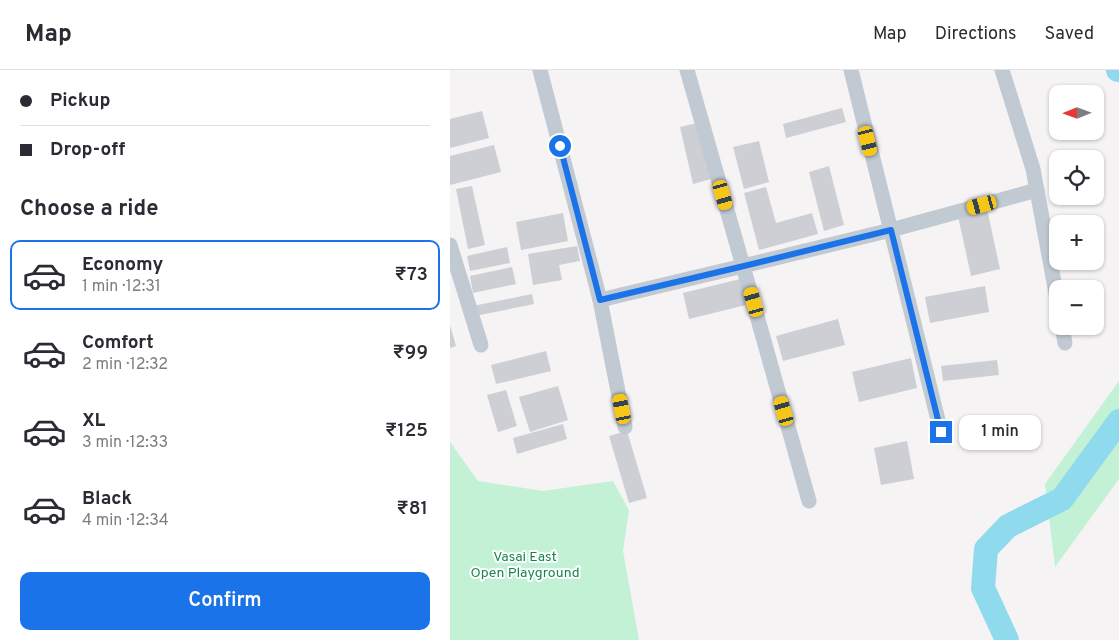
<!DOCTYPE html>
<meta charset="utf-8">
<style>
body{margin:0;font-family:Overpass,sans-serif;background:#f2f2f3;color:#2b2b33;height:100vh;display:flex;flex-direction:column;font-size:19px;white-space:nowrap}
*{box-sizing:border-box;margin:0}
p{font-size:16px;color:#7c7c81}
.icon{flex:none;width:28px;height:28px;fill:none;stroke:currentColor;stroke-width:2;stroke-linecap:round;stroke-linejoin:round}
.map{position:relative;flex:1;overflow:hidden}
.drawer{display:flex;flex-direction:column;background:#fff;width:450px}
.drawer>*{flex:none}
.banner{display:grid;align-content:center;height:110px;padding:0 20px;background:#fff}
.needle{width:32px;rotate:269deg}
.controls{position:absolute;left:599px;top:15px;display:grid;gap:10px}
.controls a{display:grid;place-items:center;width:55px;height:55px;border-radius:10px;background:#fff;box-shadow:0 1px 4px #0004;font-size:25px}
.end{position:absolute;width:22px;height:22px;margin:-11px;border:6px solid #1a73e8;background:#fff;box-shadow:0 0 0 2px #fff}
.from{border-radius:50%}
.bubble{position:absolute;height:35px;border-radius:10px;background:#fff;box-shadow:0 1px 4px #0004;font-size:16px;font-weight:600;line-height:35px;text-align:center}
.car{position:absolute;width:15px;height:30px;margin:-15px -8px;border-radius:6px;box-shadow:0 0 4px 1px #0007;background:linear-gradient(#f5c518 24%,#345 0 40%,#f5c518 0 76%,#345 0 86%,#f5c518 0)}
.banner b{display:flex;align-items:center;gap:18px;height:48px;font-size:19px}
.banner b+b{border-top:1px solid #e1e1e2}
.banner i{width:12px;height:12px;background:#2b2b33}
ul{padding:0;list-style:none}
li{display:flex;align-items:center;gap:15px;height:70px;margin:0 10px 8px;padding:0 10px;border:2px solid transparent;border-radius:10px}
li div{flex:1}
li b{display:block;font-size:19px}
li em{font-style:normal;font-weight:600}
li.on{border-color:#1a73e8}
li>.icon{width:45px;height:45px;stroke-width:1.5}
h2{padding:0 20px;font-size:22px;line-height:60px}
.button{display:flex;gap:10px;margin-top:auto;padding:10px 20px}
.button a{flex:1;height:58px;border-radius:10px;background:#1a73e8;color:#fff;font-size:20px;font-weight:600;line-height:58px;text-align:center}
header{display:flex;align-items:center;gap:30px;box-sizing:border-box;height:70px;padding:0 25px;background:#fff;border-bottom:1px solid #e1e1e2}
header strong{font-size:24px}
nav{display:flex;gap:28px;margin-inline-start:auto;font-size:18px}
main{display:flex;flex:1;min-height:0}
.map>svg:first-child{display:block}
.green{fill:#c3f1d5}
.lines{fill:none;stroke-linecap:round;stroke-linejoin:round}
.river{stroke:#90daee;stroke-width:24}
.building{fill:#cdcfd5}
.street{stroke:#c1cad2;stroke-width:15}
.route{stroke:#1a73e8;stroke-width:6}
.labels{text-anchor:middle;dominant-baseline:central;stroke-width:4;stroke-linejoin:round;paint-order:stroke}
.park-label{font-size:14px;fill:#17864f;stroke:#fff}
</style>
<header>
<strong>Map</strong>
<nav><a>Map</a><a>Directions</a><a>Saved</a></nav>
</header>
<main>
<section class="drawer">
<div class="banner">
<b><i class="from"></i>Pickup</b>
<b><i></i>Drop-off</b>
</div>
<h2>Choose a ride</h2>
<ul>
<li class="on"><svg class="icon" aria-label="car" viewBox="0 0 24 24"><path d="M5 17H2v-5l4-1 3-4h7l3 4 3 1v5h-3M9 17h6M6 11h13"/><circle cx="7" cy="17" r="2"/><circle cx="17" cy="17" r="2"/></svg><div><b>Economy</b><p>1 min · 12:31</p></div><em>₹73</em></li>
<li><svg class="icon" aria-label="car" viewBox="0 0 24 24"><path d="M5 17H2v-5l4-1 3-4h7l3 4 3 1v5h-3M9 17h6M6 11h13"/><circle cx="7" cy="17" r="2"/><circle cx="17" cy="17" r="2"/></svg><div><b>Comfort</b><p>2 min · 12:32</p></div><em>₹99</em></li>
<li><svg class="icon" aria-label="car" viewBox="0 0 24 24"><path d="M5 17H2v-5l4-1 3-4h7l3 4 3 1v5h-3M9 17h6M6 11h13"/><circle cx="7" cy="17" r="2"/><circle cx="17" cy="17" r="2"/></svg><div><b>XL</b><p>3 min · 12:33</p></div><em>₹125</em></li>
<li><svg class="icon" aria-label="car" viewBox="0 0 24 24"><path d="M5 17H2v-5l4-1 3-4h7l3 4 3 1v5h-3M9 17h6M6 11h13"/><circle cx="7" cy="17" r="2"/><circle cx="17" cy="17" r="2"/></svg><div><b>Black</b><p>4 min · 12:34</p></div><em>₹81</em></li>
</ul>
<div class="button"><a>Confirm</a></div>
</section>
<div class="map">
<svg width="669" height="570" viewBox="0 0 669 570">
<rect width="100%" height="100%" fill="#f5f3f3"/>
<g class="green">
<path d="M669,311V409L605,497L595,414Z"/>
<path d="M0,372L28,411L93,421L163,411L179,440L173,481L189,570H0Z"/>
</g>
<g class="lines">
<g class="river">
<path d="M668,0H669"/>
<path d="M557,570L533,518L536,479L558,456L612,429L669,351"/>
</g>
</g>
<g class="building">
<path d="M392,38L396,52L336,68L333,54Z"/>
<path d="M32,41L39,68L0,78V49Z"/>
<path d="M251,52L265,108L243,114L230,57Z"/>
<path d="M309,71L319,112L294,119L283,77Z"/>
<path d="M44,75L51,102L0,115V86Z"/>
<path d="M379,96L394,155L374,161L359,102Z"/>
<path d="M22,116L35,175L18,179L6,119Z"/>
<path d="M316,117L326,153L362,143L368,164L309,180L294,123Z"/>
<path d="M537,139L550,199L521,206L508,146Z"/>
<path d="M113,143L118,171L71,180L66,152Z"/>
<path d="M127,176L130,191L109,195L112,210L83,215L78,184Z"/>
<path d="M57,177L60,193L20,201L17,186Z"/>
<path d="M62,197L66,214L23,223L20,206Z"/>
<path d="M290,209L296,235L239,249L233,223Z"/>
<path d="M535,216L539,242L480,253L475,227Z"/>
<path d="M82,224L84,234L25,246L23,236Z"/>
<path d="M388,249L395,275L333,291L326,266Z"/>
<path d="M0,255L6,276L0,278Z"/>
<path d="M96,281L101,301L46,314L41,295Z"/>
<path d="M461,288L467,318L409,332L402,302Z"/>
<path d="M547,290L549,305L493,311L491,296Z"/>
<path d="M108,316L118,350L80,362L69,327Z"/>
<path d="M56,320L67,356L48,362L37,325Z"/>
<path d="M113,354L117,369L67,384L63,368Z"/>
<path d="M177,361L197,428L179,433L159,366Z"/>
<path d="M457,371L464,409L431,415L424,378Z"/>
</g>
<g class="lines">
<g class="street">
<path d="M90,0L150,230L175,357"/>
<path d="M237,0L293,196L359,431"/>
<path d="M401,0L491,362"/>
<path d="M552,0L583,99L608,234"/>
<path d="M0,175L31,275"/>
<path d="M150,230L293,196L441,160L587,120"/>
<path d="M612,256L615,273"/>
</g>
</g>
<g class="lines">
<path class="route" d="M110,76L150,230L294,196L441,160L491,362"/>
</g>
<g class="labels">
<g class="park-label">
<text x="75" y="487">Vasai East<tspan x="75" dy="16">Open Playground</tspan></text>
</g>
</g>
</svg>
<div class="controls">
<a><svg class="needle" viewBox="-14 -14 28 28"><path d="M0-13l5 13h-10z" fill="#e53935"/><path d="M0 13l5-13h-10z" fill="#7c7c81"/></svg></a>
<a><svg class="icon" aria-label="locate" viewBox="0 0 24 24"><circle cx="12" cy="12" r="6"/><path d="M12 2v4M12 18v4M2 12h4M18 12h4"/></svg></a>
<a>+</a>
<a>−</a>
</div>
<i class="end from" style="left:110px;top:76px"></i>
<i class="end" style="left:491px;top:362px"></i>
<div class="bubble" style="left:509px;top:345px;width:82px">1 min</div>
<i class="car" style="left:418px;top:71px;rotate:166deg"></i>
<i class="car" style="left:273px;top:125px;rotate:164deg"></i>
<i class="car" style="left:532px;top:135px;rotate:255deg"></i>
<i class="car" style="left:304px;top:232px;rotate:344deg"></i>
<i class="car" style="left:172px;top:339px;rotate:349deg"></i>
<i class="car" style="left:334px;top:341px;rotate:344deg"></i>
</div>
</main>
